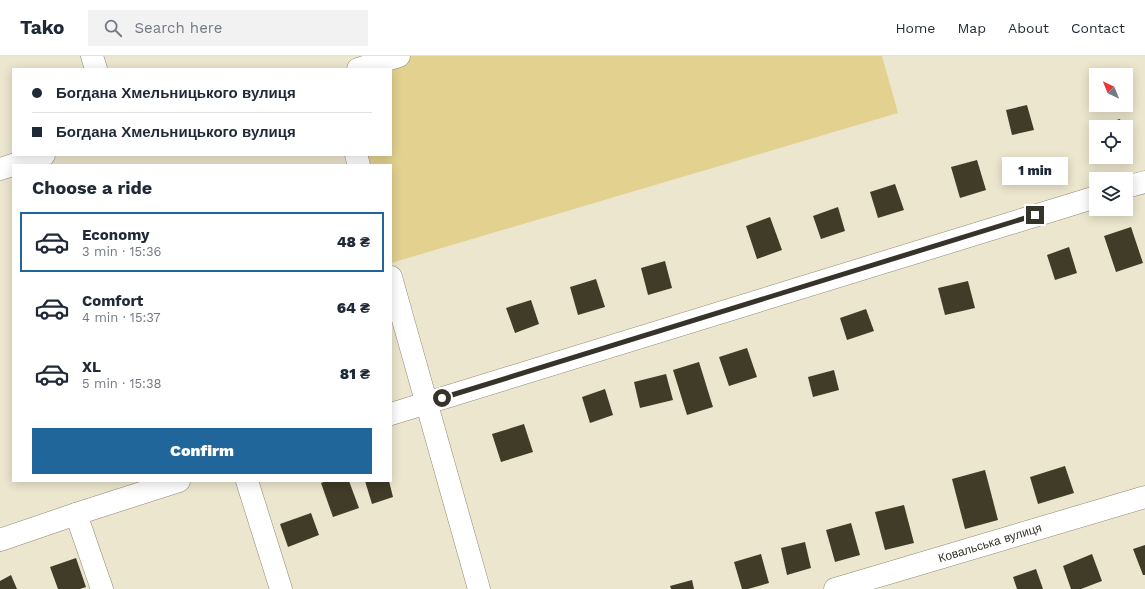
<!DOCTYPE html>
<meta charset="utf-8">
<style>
body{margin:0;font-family:"Work Sans",sans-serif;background:#f2f2f3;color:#1f2937;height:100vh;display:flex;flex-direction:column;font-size:15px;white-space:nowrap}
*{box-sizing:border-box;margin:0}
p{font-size:13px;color:#747a83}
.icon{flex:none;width:22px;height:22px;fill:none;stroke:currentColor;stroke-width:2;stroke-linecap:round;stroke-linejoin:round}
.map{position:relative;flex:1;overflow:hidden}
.details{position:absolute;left:12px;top:108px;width:380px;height:318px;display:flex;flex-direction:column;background:#fff;border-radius:0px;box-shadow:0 2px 10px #0003}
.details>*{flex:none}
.guide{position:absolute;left:12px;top:12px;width:380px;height:88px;border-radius:0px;box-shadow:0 2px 10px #0003;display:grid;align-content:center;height:88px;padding:0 20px;background:#fff}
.needle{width:26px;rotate:317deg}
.buttons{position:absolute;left:1089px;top:12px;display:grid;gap:8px}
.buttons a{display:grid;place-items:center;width:44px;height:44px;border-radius:0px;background:#fff;box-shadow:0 2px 10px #0003;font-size:20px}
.end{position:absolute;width:18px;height:18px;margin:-9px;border:5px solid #36342a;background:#fff;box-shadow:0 0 0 2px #fff}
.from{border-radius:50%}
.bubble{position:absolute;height:28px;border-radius:0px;background:#fff;box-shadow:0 2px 10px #0003;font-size:13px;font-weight:800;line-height:28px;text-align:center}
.guide b{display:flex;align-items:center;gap:14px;height:38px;font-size:15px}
.guide b+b{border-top:1px solid #e0e1e3}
.guide i{width:10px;height:10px;background:#1f2937}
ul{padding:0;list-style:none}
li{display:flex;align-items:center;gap:12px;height:60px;margin:0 8px 6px;padding:0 12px;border:2px solid transparent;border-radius:0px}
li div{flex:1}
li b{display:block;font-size:15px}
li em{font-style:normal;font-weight:800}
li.current{border-color:#20669a}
li>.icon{width:36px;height:36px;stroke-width:1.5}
h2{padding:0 20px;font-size:18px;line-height:48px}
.primary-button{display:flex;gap:8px;margin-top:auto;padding:8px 20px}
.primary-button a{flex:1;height:46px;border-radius:0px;background:#20669a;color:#fff;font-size:16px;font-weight:800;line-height:46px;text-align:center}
header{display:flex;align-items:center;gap:24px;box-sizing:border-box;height:56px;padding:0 20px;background:#fff;border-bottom:1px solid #e0e1e3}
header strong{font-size:19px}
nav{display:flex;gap:22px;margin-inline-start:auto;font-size:14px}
.search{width:280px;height:36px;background:#f2f2f3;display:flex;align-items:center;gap:10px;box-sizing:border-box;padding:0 14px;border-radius:0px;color:#747a83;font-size:15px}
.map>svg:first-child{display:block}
.green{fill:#e2d18f}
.building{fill:#413c28}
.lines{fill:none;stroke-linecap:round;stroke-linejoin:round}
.minor-casing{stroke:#8f8972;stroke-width:23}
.minor{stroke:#fff;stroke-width:22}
.route{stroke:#36342a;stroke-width:5}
.labels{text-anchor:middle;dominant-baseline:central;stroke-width:4;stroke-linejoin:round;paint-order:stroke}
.street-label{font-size:12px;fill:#36342a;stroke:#fff}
</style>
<header>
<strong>Tako</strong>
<div class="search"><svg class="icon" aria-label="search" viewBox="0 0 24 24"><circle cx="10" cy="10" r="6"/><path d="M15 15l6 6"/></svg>Search here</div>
<nav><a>Home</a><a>Map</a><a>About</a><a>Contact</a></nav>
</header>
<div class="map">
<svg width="1145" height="533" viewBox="0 0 1145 533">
<rect width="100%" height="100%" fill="#ede6ce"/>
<path class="green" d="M399,0H882L898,57L391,207V109H359L356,99H391V13Z"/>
<g class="building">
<path d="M1027,49L1034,74L1012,79L1006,54Z"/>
<path d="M1120,63L1122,71H1096V70Z"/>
<path d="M977,104L986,134L960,142L951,111Z"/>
<path d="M895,128L904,154L878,162L870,136Z"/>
<path d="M838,151L845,175L821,183L813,160Z"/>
<path d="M770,161L782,194L757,203L746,170Z"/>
<path d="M1131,171L1143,207L1116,216L1104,180Z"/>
<path d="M1069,191L1077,217L1055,224L1047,199Z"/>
<path d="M665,205L672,232L648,239L641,212Z"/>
<path d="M596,223L605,251L578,259L570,231Z"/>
<path d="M968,225L975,252L945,259L938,232Z"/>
<path d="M531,244L539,268L515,277L506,252Z"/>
<path d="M866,253L874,275L847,284L840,262Z"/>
<path d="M747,292L757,321L729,330L719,301Z"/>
<path d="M699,306L713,351L687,359L673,314Z"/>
<path d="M834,314L839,334L813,341L808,321Z"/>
<path d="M666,318L673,344L640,352L634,326Z"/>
<path d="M605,333L613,359L590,367L582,341Z"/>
<path d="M524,368L533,396L501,406L492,378Z"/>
<path d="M1065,410L1074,437L1038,448L1030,421Z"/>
<path d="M985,414L998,464L965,473L952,423Z"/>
<path d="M326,425H349L359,452L333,461L321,427Z"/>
<path d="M365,425H389L393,441L372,448Z"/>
<path d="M904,449L914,487L885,494L875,456Z"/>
<path d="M311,457L319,479L288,491L280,468Z"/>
<path d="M851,467L860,499L835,506L826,474Z"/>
<path d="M805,486L811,512L787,519L781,492Z"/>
<path d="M1145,489V519H1143L1133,493Z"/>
<path d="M761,498L769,527L748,533H742L734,506Z"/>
<path d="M1092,498L1102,525L1081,533H1071L1063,510Z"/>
<path d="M76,502L86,531L80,533H58L50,511Z"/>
<path d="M1036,513L1043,533H1017L1013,521Z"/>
<path d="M11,519L17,533H0V525Z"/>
<path d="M692,524L694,533H671L670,530Z"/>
</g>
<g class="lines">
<g class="minor-casing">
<g id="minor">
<path d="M92,0L96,13"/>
<path d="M358,13L399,0"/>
<path d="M356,99L359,109"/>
<path d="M0,113L44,99"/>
<path d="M1126,131L1145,126"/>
<path d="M391,221L479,533"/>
<path d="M391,358L1096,141"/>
<path d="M247,425L281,533"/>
<path d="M76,458L102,533"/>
<path d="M0,484L76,458L179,425"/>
<path d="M835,533L1145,441"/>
</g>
</g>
<use href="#minor" class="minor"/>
</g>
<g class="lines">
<path class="route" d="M442,342L1035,159"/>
</g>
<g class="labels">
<g class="street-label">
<text transform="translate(990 487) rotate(-17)">Ковальська вулиця</text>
</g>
</g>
</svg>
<div class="buttons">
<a><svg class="needle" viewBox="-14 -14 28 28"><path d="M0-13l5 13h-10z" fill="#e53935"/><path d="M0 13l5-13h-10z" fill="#747a83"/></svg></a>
<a><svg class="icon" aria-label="locate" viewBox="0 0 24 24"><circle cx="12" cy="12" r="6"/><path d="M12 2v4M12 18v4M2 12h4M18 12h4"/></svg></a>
<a><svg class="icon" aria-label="layers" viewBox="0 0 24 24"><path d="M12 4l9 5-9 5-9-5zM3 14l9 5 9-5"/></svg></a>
</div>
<i class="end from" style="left:442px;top:342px"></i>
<i class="end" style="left:1035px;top:159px"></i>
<div class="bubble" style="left:1002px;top:101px;width:66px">1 min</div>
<div class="guide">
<b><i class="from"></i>Богдана Хмельницького вулиця</b>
<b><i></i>Богдана Хмельницького вулиця</b>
</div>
<section class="details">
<h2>Choose a ride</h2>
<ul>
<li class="current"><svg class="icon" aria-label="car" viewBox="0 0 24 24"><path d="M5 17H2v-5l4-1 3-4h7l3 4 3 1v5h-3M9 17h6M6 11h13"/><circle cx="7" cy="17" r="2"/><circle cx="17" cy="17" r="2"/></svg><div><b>Economy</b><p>3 min · 15:36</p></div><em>48 ₴</em></li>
<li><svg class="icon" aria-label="car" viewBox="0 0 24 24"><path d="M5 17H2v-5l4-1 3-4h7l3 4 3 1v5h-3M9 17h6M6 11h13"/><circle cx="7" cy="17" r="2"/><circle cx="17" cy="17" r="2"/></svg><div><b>Comfort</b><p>4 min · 15:37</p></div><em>64 ₴</em></li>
<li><svg class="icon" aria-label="car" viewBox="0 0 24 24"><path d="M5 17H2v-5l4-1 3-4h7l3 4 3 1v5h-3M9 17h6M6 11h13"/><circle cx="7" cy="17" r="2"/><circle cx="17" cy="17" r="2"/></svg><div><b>XL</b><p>5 min · 15:38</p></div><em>81 ₴</em></li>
</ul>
<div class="primary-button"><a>Confirm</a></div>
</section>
</div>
